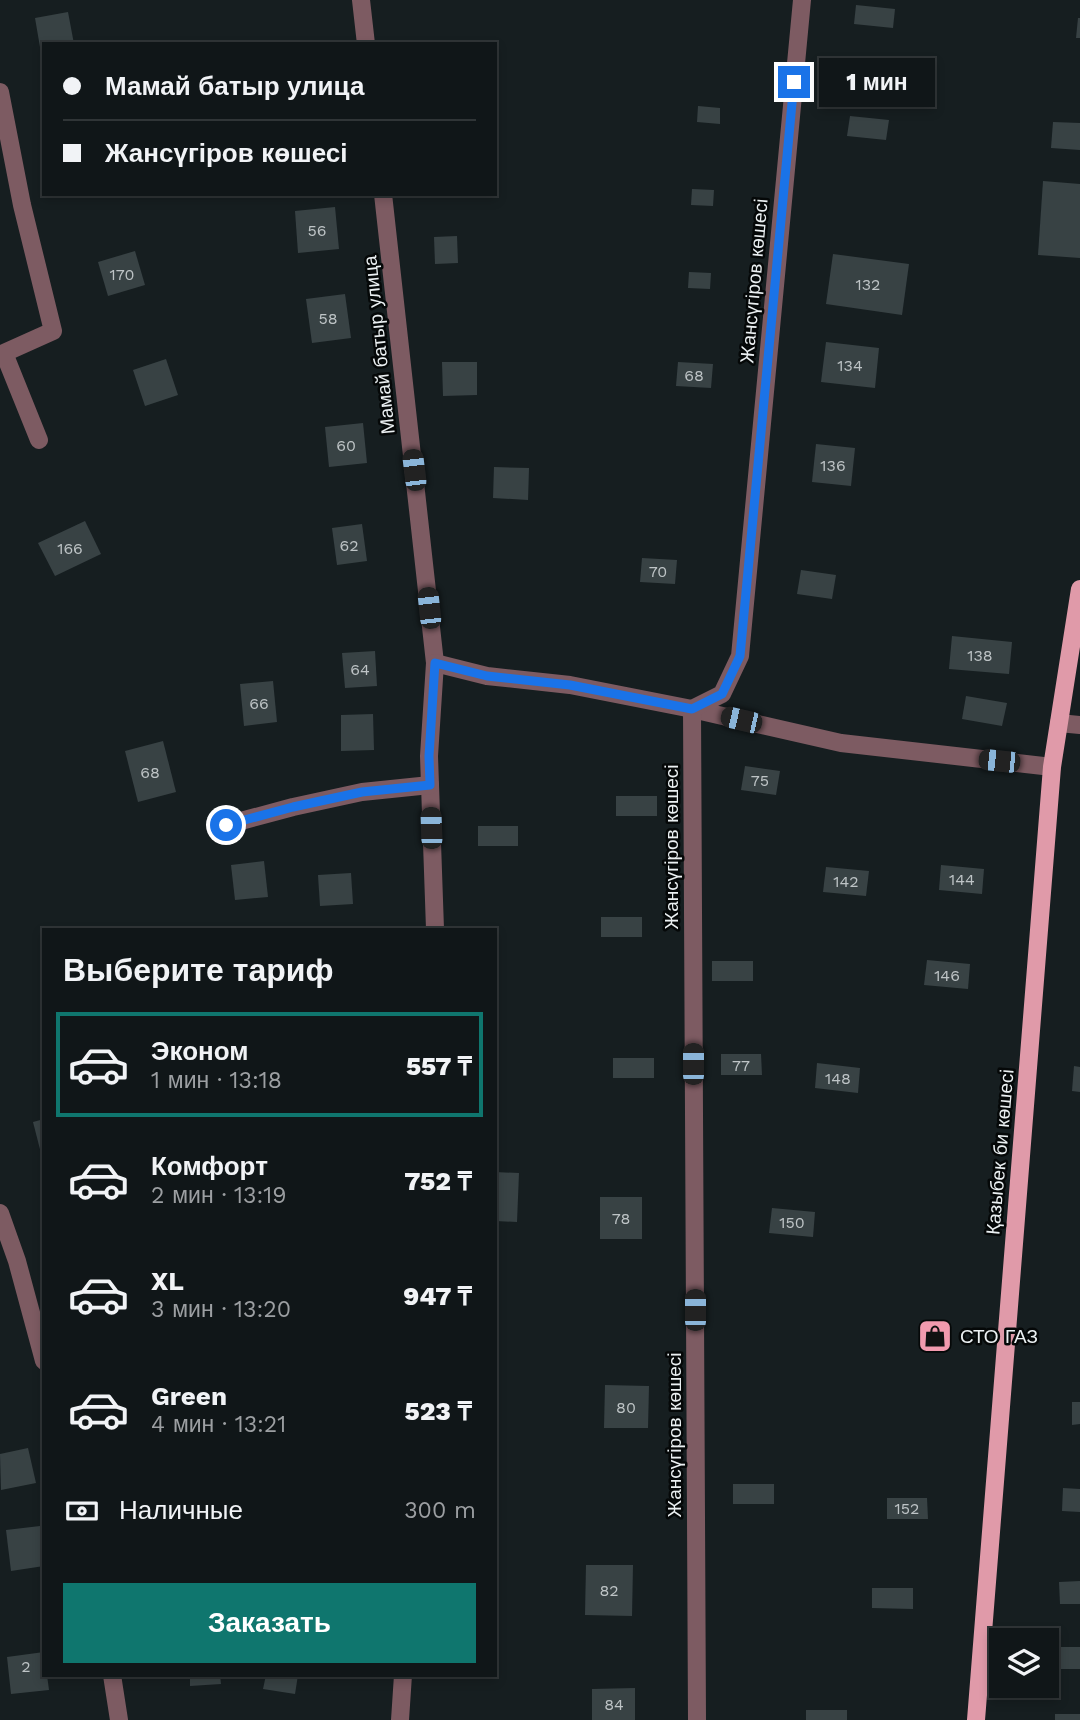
<!DOCTYPE html>
<html lang="ru">
<meta charset="utf-8">
<style>
body{margin:0;font-family:"Work Sans",sans-serif;background:#1e2325;color:#f1f3f6;height:100vh;display:flex;flex-direction:column;font-size:26px;white-space:nowrap}
*{box-sizing:border-box;margin:0}
p{font-size:23px;color:#9c9fa2}
.icon{flex:none;width:38px;height:38px;fill:none;stroke:currentColor;stroke-width:2;stroke-linecap:round;stroke-linejoin:round}
.map{position:relative;flex:1;overflow:hidden}
.panel{position:absolute;left:42px;top:928px;width:455px;height:749px;display:flex;flex-direction:column;background:#101618;border-radius:0px;box-shadow:0 4px 10px #0003,0 0 0 2px #303537}
.panel>*{flex:none}
.top-card{position:absolute;left:42px;top:42px;width:455px;height:154px;border-radius:0px;box-shadow:0 4px 10px #0003,0 0 0 2px #303537;display:grid;align-content:center;height:154px;padding:0 21px;background:#101618}
.tools{position:absolute;left:989px;top:1628px;display:grid;gap:14px}
.tools a{display:grid;place-items:center;width:70px;height:70px;border-radius:0px;background:#101618;box-shadow:0 4px 10px #0003,0 0 0 2px #303537;font-size:35px}
.end{position:absolute;width:32px;height:32px;margin:-16px;border:9px solid #1a73e8;background:#fff;box-shadow:0 0 0 4px #fff}
.from{border-radius:50%}
.bubble{position:absolute;height:49px;border-radius:0px;background:#101618;box-shadow:0 4px 10px #0003,0 0 0 2px #303537;font-size:23px;font-weight:800;line-height:49px;text-align:center}
.car{position:absolute;width:21px;height:42px;margin:-21px -10px;border-radius:9px;box-shadow:0 0 5px 2px #0007;background:linear-gradient(#222 24%,#8ab4d8 0 40%,#222 0 76%,#8ab4d8 0 86%,#222 0)}
.top-card b{display:flex;align-items:center;gap:24px;height:66px;font-size:26px}
.top-card b+b{border-top:2px solid #303537}
.top-card i{width:18px;height:18px;background:#f1f3f6}
ul{padding:0;list-style:none}
li{display:flex;align-items:center;gap:21px;height:105px;margin:0 14px 10px;padding:0 7px;border:4px solid transparent;border-radius:0px}
li div{flex:1}
li b{display:block;font-size:26px}
li em{font-style:normal;font-weight:800}
li.current{border-color:#0f766e}
li>.icon{width:63px;height:63px;stroke-width:1.5}
h2{padding:0 21px;font-size:32px;line-height:84px}
.pay{display:flex;align-items:center;gap:18px;height:77px;padding:0 21px;font-size:26px}
.pay p{margin-inline-start:auto}
.primary-button{display:flex;gap:14px;margin-top:auto;padding:14px 21px}
.primary-button a{flex:1;height:80px;border-radius:0px;background:#0f766e;color:#fff;font-size:28px;font-weight:800;line-height:80px;text-align:center}
.map>svg:first-child{display:block}
.building{fill:#384244}
.lines{fill:none;stroke-linecap:round;stroke-linejoin:round}
.minor{stroke:#7d5b62;stroke-width:18}
.major{stroke:#e09aa9;stroke-width:18}
.route{stroke:#1a73e8;stroke-width:9}
.labels{text-anchor:middle;dominant-baseline:central;stroke-width:5;stroke-linejoin:round;paint-order:stroke}
.number-label{font-size:16px;fill:#bec4c6}
.street-label{font-size:19px;fill:#ebf0f2;stroke:#050808}
.poi-label{font-size:19px;fill:#ebf0f2;stroke:#050808;text-anchor:start}
</style>
<div class="map">
<svg width="1080" height="1720" viewBox="0 0 1080 1720">
<rect width="100%" height="100%" fill="#161e20"/>
<g class="building">
<path d="M856,5L895,9L893,28L854,24Z"/>
<path d="M68,12L74,44H44V53H41L35,18Z"/>
<path d="M1078,18H1080V38H1076Z"/>
<path d="M698,106L720,108V124L697,122Z"/>
<path d="M850,116L889,120L886,140L847,136Z"/>
<path d="M1053,122L1080,123V150L1051,148Z"/>
<path d="M1043,181L1080,184V258L1038,255Z"/>
<path d="M692,189L714,190L713,206L691,205Z"/>
<path d="M335,207L339,249L298,253L295,211Z"/>
<path d="M457,236L458,263L435,264L434,237Z"/>
<path d="M135,251L145,285L108,296L98,262Z"/>
<path d="M833,254L909,264L902,315L826,304Z"/>
<path d="M689,272L711,273L710,289L688,288Z"/>
<path d="M345,294L351,338L312,343L306,299Z"/>
<path d="M826,342L879,348L875,388L821,382Z"/>
<path d="M166,359L178,395L145,406L133,370Z"/>
<path d="M442,362H477V395L443,396Z"/>
<path d="M678,362L713,364L711,388L676,386Z"/>
<path d="M363,423L367,463L329,467L325,427Z"/>
<path d="M816,444L855,448L851,486L812,482Z"/>
<path d="M494,467L529,468L528,500L493,498Z"/>
<path d="M85,521L101,554L55,576L38,543Z"/>
<path d="M362,524L367,561L337,565L332,528Z"/>
<path d="M642,558L677,560L675,584L640,582Z"/>
<path d="M801,570L836,575L832,599L797,594Z"/>
<path d="M952,636L1012,642L1009,674L949,669Z"/>
<path d="M375,651L377,686L345,688L342,653Z"/>
<path d="M273,681L277,722L244,726L240,684Z"/>
<path d="M966,696L1007,703L1002,726L962,719Z"/>
<path d="M373,714L374,750L341,751V715Z"/>
<path d="M163,741L176,792L138,802L125,751Z"/>
<path d="M745,766L780,771L776,795L741,790Z"/>
<rect x="616" y="796" width="41" height="20"/>
<rect x="478" y="826" width="40" height="20"/>
<path d="M264,861L268,897L235,900L231,865Z"/>
<path d="M941,865L984,869L982,894L939,890Z"/>
<path d="M826,867L869,871L866,896L823,892Z"/>
<path d="M351,873L353,904L320,906L318,875Z"/>
<rect x="601" y="917" width="41" height="20"/>
<path d="M927,960L970,964L968,989L924,985Z"/>
<rect x="712" y="961" width="41" height="20"/>
<path d="M721,1054H761L762,1075H721Z"/>
<rect x="613" y="1058" width="41" height="20"/>
<path d="M817,1063L860,1068L858,1093L815,1088Z"/>
<path d="M1074,1066L1080,1067V1092L1072,1091Z"/>
<path d="M44,1119V1161H43L33,1122Z"/>
<path d="M495,1172L519,1173L517,1222L495,1221Z"/>
<rect x="600" y="1197" width="42" height="42"/>
<path d="M772,1208L815,1212L813,1237L769,1233Z"/>
<path d="M605,1385L649,1386L648,1428H604Z"/>
<path d="M1072,1402H1080V1424L1072,1425Z"/>
<path d="M28,1448L36,1483L1,1490L0,1454Z"/>
<rect x="733" y="1484" width="41" height="20"/>
<path d="M1063,1488L1080,1489V1512L1062,1511Z"/>
<path d="M887,1498H927L928,1519H887Z"/>
<path d="M40,1526L44,1566L11,1571L6,1530Z"/>
<path d="M586,1565H633L632,1616L585,1615Z"/>
<path d="M1080,1581V1604H1060L1059,1582Z"/>
<path d="M872,1588H913V1609L872,1608Z"/>
<rect x="1060" y="1647" width="20" height="22"/>
<path d="M44,1652V1675H47L49,1690L11,1694L7,1657Z"/>
<path d="M190,1675H220L221,1684L190,1686Z"/>
<path d="M266,1675H298L295,1694L263,1689Z"/>
<path d="M635,1688V1720H592V1689Z"/>
<rect x="806" y="1710" width="41" height="10"/>
<rect x="1055" y="1714" width="25" height="6"/>
</g>
<g class="lines">
<g class="minor">
<path d="M361,0L366,44"/>
<path d="M0,92L22,205L53,331L4,353L39,440"/>
<path d="M383,194L435,663L429,756L435,929"/>
<path d="M435,663L487,676L570,685L692,709L841,743L1052,767"/>
<path d="M1059,723L1080,725"/>
<path d="M226,825L293,807L362,792L430,785"/>
<path d="M0,1213L17,1261L44,1361"/>
<path d="M112,1675L119,1720"/>
<path d="M400,1720L403,1675"/>
<path d="M697,1720L692,709L722,694L740,656L802,0"/>
</g>
<path class="major" d="M976,1720L1052,767L1080,589"/>
</g>
<g class="lines">
<path class="route" d="M226,825L293,807L362,792L430,785L429,756L435,663L487,676L570,685L692,709L722,694L740,656L794,82"/>
</g>
<defs>
<g id="shop-square" transform="scale(1.75)"><rect x="-9" y="-9" width="18" height="18" rx="4" fill="#f29aae" stroke="#050808"/><path d="M-5-2.5h2.3a2.7 3.5 0 0 1 5.4 0H5L5.5 6h-11ZM-1.5-2.5h3a1.5 2.3 0 0 0-3 0Z" fill="#111"/></g>
</defs>
<g fill-rule="evenodd">
<use href="#shop-square" x="935" y="1336"/>
</g>
<g class="labels">
<g class="number-label">
<text x="317" y="230">56</text>
<text x="122" y="274">170</text>
<text x="868" y="284">132</text>
<text x="328" y="318">58</text>
<text x="850" y="365">134</text>
<text x="694" y="375">68</text>
<text x="346" y="445">60</text>
<text x="833" y="465">136</text>
<text x="349" y="545">62</text>
<text x="70" y="548">166</text>
<text x="658" y="571">70</text>
<text x="980" y="655">138</text>
<text x="360" y="669">64</text>
<text x="259" y="703">66</text>
<text x="150" y="772">68</text>
<text x="760" y="780">75</text>
<text x="962" y="879">144</text>
<text x="846" y="881">142</text>
<text x="947" y="975">146</text>
<text x="741" y="1065">77</text>
<text x="838" y="1078">148</text>
<text x="621" y="1218">78</text>
<text x="792" y="1222">150</text>
<text x="626" y="1407">80</text>
<text x="907" y="1508">152</text>
<text x="609" y="1590">82</text>
<text x="26" y="1666">2</text>
<text x="614" y="1704">84</text>
</g>
<g class="street-label">
<text transform="translate(754 281) rotate(-85)">Жансүгіров көшесі</text>
<text transform="translate(379 345) rotate(-96)">Мамай батыр улица</text>
<text transform="translate(671 847) rotate(-90)">Жансүгіров көшесі</text>
<text transform="translate(1000 1152) rotate(-85)">Қазыбек би көшесі</text>
<text transform="translate(674 1435) rotate(-90)">Жансүгіров көшесі</text>
</g>
<g class="poi-label">
<text x="960" y="1336">СТО ГАЗ</text>
</g>
</g>
</svg>
<div class="tools">
<a><svg class="icon" aria-label="layers" viewBox="0 0 24 24"><path d="M12 4l9 5-9 5-9-5zM3 14l9 5 9-5"/></svg></a>
</div>
<i class="end from" style="left:226px;top:825px"></i>
<i class="end" style="left:794px;top:82px"></i>
<div class="bubble" style="left:819px;top:58px;width:116px">1 мин</div>
<i class="car" style="left:414px;top:470px;rotate:353deg"></i>
<i class="car" style="left:429px;top:608px;rotate:354deg"></i>
<i class="car" style="left:741px;top:720px;rotate:283deg"></i>
<i class="car" style="left:999px;top:761px;rotate:276deg"></i>
<i class="car" style="left:431px;top:828px;rotate:358deg"></i>
<i class="car" style="left:693px;top:1064px;rotate:0deg"></i>
<i class="car" style="left:695px;top:1310px;rotate:0deg"></i>
<div class="top-card">
<b><i class="from"></i>Мамай батыр улица</b>
<b><i></i>Жансүгіров көшесі</b>
</div>
<section class="panel">
<h2>Выберите тариф</h2>
<ul>
<li class="current"><svg class="icon" aria-label="car" viewBox="0 0 24 24"><path d="M5 17H2v-5l4-1 3-4h7l3 4 3 1v5h-3M9 17h6M6 11h13"/><circle cx="7" cy="17" r="2"/><circle cx="17" cy="17" r="2"/></svg><div><b>Эконом</b><p>1 мин · 13:18</p></div><em>557 ₸</em></li>
<li><svg class="icon" aria-label="car" viewBox="0 0 24 24"><path d="M5 17H2v-5l4-1 3-4h7l3 4 3 1v5h-3M9 17h6M6 11h13"/><circle cx="7" cy="17" r="2"/><circle cx="17" cy="17" r="2"/></svg><div><b>Комфорт</b><p>2 мин · 13:19</p></div><em>752 ₸</em></li>
<li><svg class="icon" aria-label="car" viewBox="0 0 24 24"><path d="M5 17H2v-5l4-1 3-4h7l3 4 3 1v5h-3M9 17h6M6 11h13"/><circle cx="7" cy="17" r="2"/><circle cx="17" cy="17" r="2"/></svg><div><b>XL</b><p>3 мин · 13:20</p></div><em>947 ₸</em></li>
<li><svg class="icon" aria-label="car" viewBox="0 0 24 24"><path d="M5 17H2v-5l4-1 3-4h7l3 4 3 1v5h-3M9 17h6M6 11h13"/><circle cx="7" cy="17" r="2"/><circle cx="17" cy="17" r="2"/></svg><div><b>Green</b><p>4 мин · 13:21</p></div><em>523 ₸</em></li>
</ul>
<div class="pay"><svg class="icon" aria-label="cash" viewBox="0 0 24 24"><path d="M3 7h18v10H3z"/><circle cx="12" cy="12" r="2"/></svg>Наличные<p>300 m</p></div>
<div class="primary-button"><a>Заказать</a></div>
</section>
</div>
